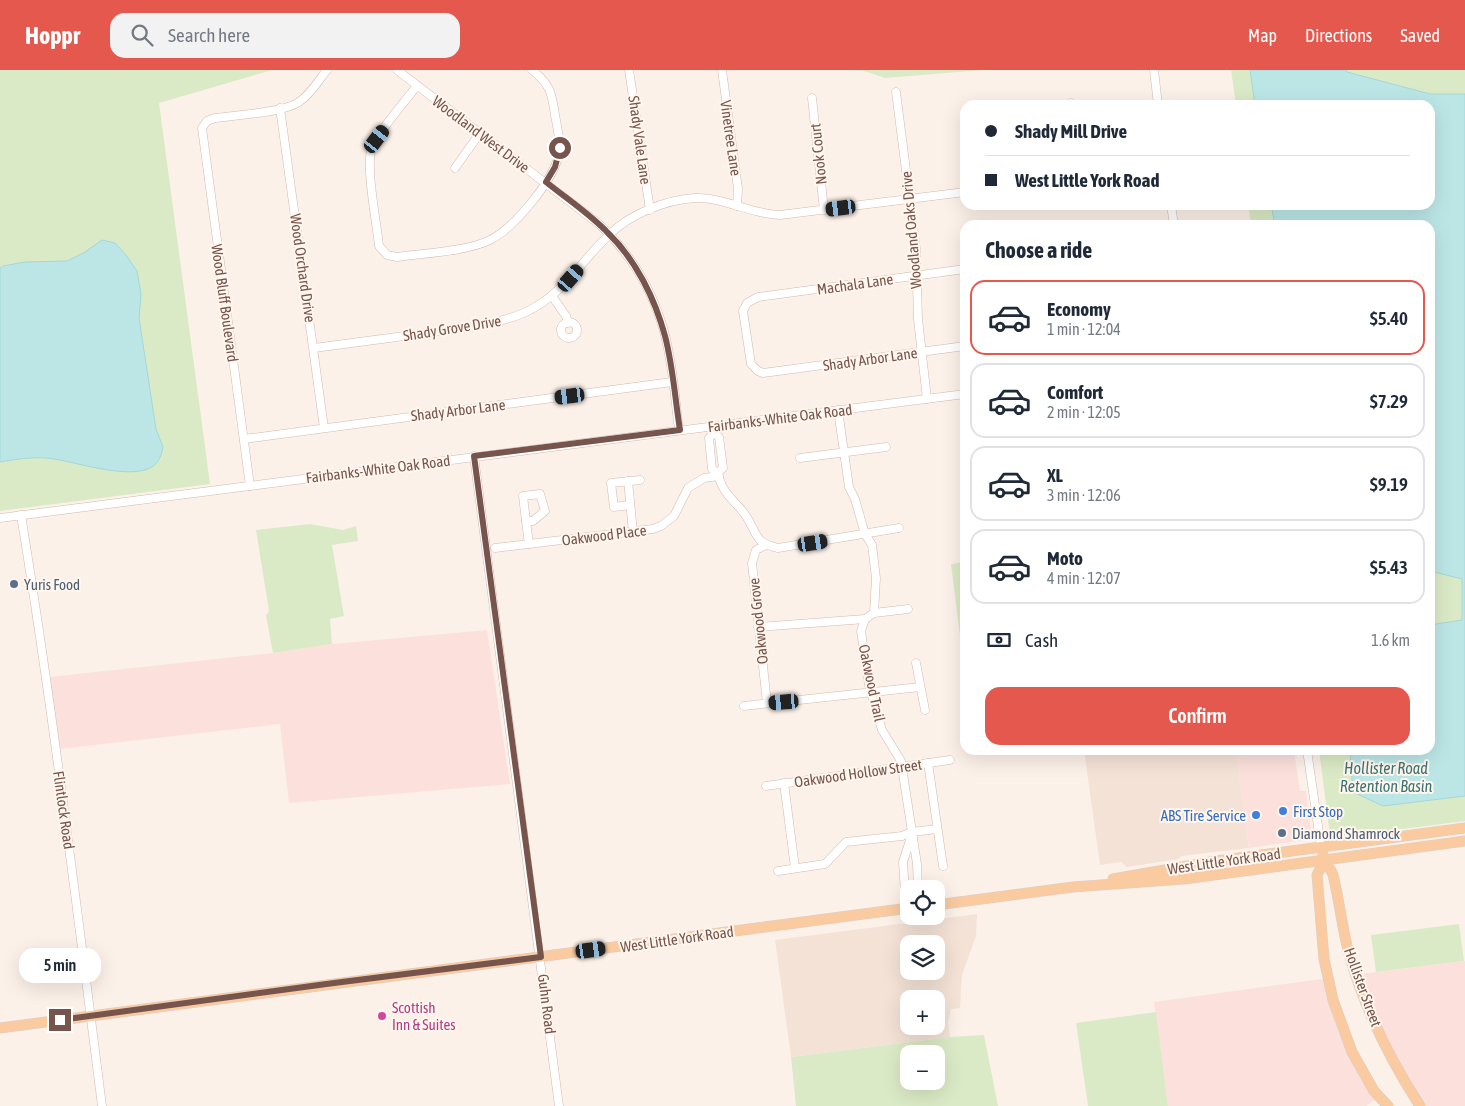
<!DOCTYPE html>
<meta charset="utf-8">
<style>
body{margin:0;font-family:"Asap Condensed",sans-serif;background:#f2f2f3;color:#1f2937;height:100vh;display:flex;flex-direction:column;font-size:19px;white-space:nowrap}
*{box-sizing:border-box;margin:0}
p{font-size:16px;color:#747a83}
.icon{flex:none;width:28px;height:28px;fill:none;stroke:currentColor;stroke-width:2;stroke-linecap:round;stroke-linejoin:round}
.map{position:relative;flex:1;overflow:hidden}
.side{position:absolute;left:960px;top:150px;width:475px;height:535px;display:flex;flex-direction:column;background:#fff;border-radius:15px;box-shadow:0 5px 20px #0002}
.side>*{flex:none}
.guide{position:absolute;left:960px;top:30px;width:475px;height:110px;border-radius:15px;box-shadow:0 5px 20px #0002;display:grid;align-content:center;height:110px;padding:0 25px;background:#fff}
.buttons{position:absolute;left:900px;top:810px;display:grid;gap:10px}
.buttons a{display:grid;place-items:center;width:45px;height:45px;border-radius:10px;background:#fff;box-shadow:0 5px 20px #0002;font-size:25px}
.end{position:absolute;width:22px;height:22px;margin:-11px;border:6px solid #77544c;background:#fff;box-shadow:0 0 0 2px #fff}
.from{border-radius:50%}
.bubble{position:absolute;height:35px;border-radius:15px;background:#fff;box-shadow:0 5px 20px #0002;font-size:16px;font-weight:600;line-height:35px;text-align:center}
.car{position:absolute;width:15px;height:30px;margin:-15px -8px;border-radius:6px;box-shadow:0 0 4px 1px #0007;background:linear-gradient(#222 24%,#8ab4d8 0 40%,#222 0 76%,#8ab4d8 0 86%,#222 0)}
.guide b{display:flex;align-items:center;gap:18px;height:48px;font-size:19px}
.guide b+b{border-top:1px solid #e0e1e3}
.guide i{width:12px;height:12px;background:#1f2937}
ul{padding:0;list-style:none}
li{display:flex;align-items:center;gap:15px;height:75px;margin:0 10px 8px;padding:0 15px;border:2px solid #e0e1e3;border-radius:15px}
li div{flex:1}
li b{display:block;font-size:19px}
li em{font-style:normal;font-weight:600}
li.on{border-color:#e5584e}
li>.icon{width:45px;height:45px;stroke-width:1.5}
h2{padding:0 25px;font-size:22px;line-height:60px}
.pay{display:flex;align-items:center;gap:12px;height:55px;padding:0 25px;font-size:19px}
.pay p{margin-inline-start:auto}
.action{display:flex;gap:10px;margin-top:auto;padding:10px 25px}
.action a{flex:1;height:58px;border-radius:15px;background:#e5584e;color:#fff;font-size:20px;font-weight:600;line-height:58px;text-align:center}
header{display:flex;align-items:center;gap:30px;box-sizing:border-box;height:70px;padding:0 25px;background:#e5584e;color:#fff}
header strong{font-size:24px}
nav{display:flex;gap:28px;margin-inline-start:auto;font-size:18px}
.search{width:350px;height:45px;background:#f2f2f3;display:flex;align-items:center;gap:12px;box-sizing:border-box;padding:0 18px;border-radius:15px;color:#747a83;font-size:19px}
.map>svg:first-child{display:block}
.residential{fill:#f4e2d6;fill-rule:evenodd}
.commercial{fill:#fce0dc}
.green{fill:#dbeac6;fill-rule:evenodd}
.water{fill:#bce6e6;stroke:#a2d8d8}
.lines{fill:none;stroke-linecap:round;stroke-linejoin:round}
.minor-casing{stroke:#d1b9b0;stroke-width:9}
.major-casing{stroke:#d9cfcd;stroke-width:11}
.minor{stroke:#fff;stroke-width:8}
.major{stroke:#facba1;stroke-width:10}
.route{stroke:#77544c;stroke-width:6}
.service-dot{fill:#5c6f8a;stroke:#fff6ee;stroke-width:2}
.shop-dot{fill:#3f7fe0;stroke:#fff6ee;stroke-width:2}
.hotel-dot{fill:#d1479c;stroke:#fff6ee;stroke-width:2}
.labels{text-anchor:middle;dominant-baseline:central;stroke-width:4;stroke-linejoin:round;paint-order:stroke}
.street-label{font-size:15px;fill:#77544c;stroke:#fff6ee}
.service-label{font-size:15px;fill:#4e5e75;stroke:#fff6ee;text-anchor:start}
.shop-label{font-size:15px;fill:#366cbe;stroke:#fff6ee;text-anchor:start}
.hotel-label{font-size:15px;fill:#b23c85;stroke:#fff6ee;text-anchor:start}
.water-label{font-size:16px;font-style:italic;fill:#3c7474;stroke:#fff6ee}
</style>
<header>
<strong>Hoppr</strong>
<div class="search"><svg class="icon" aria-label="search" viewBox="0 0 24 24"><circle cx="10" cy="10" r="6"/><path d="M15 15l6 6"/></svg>Search here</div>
<nav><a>Map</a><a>Directions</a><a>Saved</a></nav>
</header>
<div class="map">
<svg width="1465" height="1036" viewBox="0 0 1465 1036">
<rect width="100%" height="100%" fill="#fcf1e8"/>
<g class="residential">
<path d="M1084,680H1236L1249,778L1181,786L1179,789L1127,797L1121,792L1100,795Z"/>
<path d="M977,844L976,866L962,905L960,938L951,939L948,953L950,967L791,987L775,870ZM909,874H936V901H909ZM909,929H936V956H909Z"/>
</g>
<g class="commercial">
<path d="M487,560L510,714L289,733L280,654L59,679L49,607L273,583L332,574Z"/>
<path d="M1236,680H1294L1300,721H1306L1312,769L1249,778Z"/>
<path d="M1465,891V1036H1423L1380,957L1360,904Z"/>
<path d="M1321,909L1325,911L1331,939L1343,972L1375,1030L1366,1036H1168L1154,932Z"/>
</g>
<g class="green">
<path d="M0,0H272L159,33L210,414L0,441Z"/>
<path d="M861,0H983L885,8Z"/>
<path d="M1231,0H1465V751L1334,768L1330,765L1319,680H1430V155H1251L1248,135H1430V35H1236Z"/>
<path d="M310,454L343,460L356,456L358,471L332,475L344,546L330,549L332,574L273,583L266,546L269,541L256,460Z"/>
<path d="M965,492V605L951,494Z"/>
<path d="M1459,854L1464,891L1376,902L1371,865Z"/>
<path d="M1156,942L1168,1036H1088L1076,953Z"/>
<path d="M984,965L998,1036H796L791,987L950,967ZM909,984H936V1011H909Z"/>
</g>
<g class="water">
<path d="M1250,0H1346L1347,2L1430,24H1465V726L1383,736L1353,722L1350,680H1430V555L1462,550V509L1430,501V155H1275L1271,135H1430V35H1255Z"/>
<path d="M102,170L115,173L126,185L137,201L141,224L139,248L156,359L163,377C162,381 161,387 158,391C143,415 77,392 54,389C36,386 18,389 0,392V198L3,196L25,192L67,191L85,182Z"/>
</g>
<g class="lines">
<g class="minor-casing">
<g id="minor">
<path d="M397,0L599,154C631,184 654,223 665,265C673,296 675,329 679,360"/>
<path d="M629,0L650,140"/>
<path d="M722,0L738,119L737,136"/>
<path d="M1154,0L1158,35"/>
<path d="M417,16C405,31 379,61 372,77C365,96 377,154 379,176L387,185L397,187C424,183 465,182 490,170C514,158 555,109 559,83C561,71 557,57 555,45C552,23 550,14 532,0"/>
<path d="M896,22L916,179L918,249L927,329"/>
<path d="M812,28L824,140"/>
<path d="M1071,33V35"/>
<path d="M280,38L324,358"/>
<path d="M455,98L480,63"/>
<path d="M1171,135L1174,155"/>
<path d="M965,199L758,227L747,233L743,241L751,294L758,301L763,303L965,276"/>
<path d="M552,226L566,246L568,253"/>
<circle cx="569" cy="260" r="8"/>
<path d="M314,278C351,273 389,268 427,263C461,258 494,256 526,242C563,225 581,191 609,165C630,144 665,130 695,128C725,127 749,144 780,145L965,122"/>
<path d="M838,340L849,417L855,429L865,464L872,475L876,508L874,543"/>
<path d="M714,360V363L719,367L723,398L718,402"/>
<path d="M714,363L709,368L712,399C720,404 719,412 724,419C729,428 738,435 744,443C758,462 752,472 778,478L899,458"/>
<path d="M244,369L672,312"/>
<path d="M474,386L559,1036"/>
<path d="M800,388L886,377"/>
<path d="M628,411L633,462"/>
<path d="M250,416L202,58L207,51L215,48C236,45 282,43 299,32C311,24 318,11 327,0"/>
<path d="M540,424L545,441L533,451H526L523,426Z"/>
<path d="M630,435L614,437L611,413L640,410"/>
<path d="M21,445C53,641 77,839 102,1036"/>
<path d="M0,448L965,324"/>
<path d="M526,451L529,474"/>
<path d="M766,475L756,480L752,493L767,633"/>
<path d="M495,478L653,459L661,456L674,446L688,418L704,408L719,406"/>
<path d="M865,549L861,561L869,615L882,660L901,691L917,794L918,819"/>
<path d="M758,557L865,549L874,543L908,539"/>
<path d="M916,593L925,640"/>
<path d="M744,636L920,617"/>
<path d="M1307,680L1321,777"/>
<path d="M928,693L943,796"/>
<path d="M784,713L795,798"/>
<path d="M766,716L950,690"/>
<path d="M778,801L825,794L846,772L902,766L912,762L937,759"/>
<path d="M906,838L903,792L912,764"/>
</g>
</g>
<g class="major-casing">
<g id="major">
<path d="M1323,785C1324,794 1331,798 1333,805C1339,829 1342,856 1348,880C1363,935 1389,988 1420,1036"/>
<path d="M1324,791L1317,805L1324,889L1333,930L1352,982L1374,1021L1388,1036"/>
<path d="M1113,809L1216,791L1465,758"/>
<path d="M936,835L1073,817L1184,809L1465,771"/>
<path d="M0,958L909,838"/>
</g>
</g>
<use href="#minor" class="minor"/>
<use href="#major" class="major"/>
</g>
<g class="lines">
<path class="route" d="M60,950L334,913L541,887L474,386L680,360C675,329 673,296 665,266C655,229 636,190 608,163C590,144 567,129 546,112L555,97L560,78"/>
</g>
<g class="service-dot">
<circle cx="14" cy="514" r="5"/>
<circle cx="1282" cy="763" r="5"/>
</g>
<g class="shop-dot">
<circle cx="1283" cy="741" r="5"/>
<circle cx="1256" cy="745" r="5"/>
</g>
<circle class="hotel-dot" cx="382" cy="946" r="5"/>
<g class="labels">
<g class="street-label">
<text transform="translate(481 64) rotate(37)">Woodland West Drive</text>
<text transform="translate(731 68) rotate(82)">Vinetree Lane</text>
<text transform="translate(640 70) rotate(82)">Shady Vale Lane</text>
<text transform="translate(818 84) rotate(-96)">Nook Court</text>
<text transform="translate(911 160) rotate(-95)">Woodland Oaks Drive</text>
<text transform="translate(303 198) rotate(82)">Wood Orchard Drive</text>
<text transform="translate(855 214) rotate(-8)">Machala Lane</text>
<text transform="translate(225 233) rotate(82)">Wood Bluff Boulevard</text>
<text transform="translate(452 258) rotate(-9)">Shady Grove Drive</text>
<text transform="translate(870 289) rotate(-8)">Shady Arbor Lane</text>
<text transform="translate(458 340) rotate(-7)">Shady Arbor Lane</text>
<text transform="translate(780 348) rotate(-7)">Fairbanks-White Oak Road</text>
<text transform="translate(378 399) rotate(-7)">Fairbanks-White Oak Road</text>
<text transform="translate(604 465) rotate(-7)">Oakwood Place</text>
<text transform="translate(758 551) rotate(-96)">Oakwood Grove</text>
<text transform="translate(872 613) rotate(78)">Oakwood Trail</text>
<text transform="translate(858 703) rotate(-8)">Oakwood Hollow Street</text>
<text transform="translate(64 740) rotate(82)">Flintlock Road</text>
<text transform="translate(1224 791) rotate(-8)">West Little York Road</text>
<text transform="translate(677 869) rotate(-8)">West Little York Road</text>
<text transform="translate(1363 917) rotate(70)">Hollister Street</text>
<text transform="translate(547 934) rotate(83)">Guhn Road</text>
</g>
<g class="service-label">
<text x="24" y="514">Yuris Food</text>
<text x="1292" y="763">Diamond Shamrock</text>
</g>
<g class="shop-label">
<text x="1293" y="741">First Stop</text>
<text x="1246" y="745" text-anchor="end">ABS Tire Service</text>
</g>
<g class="hotel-label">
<text x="392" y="937">Scottish<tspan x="392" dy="17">Inn &amp; Suites</tspan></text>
</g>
<g class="water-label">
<text x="1386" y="698">Hollister Road<tspan x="1386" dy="18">Retention Basin</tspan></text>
</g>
</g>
</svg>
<div class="buttons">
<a><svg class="icon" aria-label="locate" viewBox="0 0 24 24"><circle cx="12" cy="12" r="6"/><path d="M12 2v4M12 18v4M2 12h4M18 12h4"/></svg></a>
<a><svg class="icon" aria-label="layers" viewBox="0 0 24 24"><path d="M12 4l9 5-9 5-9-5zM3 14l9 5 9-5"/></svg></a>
<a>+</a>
<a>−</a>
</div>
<i class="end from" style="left:560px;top:78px"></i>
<i class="end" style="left:60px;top:950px"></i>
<div class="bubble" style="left:19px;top:878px;width:82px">5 min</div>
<i class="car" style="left:377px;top:69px;rotate:37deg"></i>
<i class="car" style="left:841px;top:138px;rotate:263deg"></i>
<i class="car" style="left:571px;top:208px;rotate:41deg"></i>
<i class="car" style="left:570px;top:326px;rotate:263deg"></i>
<i class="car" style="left:813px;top:473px;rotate:81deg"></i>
<i class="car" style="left:784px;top:632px;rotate:265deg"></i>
<i class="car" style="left:591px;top:880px;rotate:82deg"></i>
<div class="guide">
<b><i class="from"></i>Shady Mill Drive</b>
<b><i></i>West Little York Road</b>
</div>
<section class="side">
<h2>Choose a ride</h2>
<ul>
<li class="on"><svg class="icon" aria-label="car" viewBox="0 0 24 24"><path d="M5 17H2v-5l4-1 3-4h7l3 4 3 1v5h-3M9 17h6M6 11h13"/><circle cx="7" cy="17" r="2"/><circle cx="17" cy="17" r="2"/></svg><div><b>Economy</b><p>1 min · 12:04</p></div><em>$5.40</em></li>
<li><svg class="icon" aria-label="car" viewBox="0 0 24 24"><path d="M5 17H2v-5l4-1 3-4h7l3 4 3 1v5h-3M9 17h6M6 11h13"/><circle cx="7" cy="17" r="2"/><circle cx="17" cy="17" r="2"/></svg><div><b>Comfort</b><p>2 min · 12:05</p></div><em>$7.29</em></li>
<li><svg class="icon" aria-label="car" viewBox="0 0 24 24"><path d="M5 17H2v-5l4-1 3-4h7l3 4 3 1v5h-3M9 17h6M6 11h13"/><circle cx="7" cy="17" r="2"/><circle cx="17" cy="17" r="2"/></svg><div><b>XL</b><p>3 min · 12:06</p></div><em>$9.19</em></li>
<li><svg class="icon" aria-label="car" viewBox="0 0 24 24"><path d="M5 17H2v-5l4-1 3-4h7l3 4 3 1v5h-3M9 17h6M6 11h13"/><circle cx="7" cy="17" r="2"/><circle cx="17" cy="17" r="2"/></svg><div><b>Moto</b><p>4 min · 12:07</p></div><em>$5.43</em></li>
</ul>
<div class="pay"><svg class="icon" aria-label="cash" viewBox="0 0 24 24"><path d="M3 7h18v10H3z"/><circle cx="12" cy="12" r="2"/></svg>Cash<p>1.6 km</p></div>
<div class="action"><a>Confirm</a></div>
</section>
</div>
